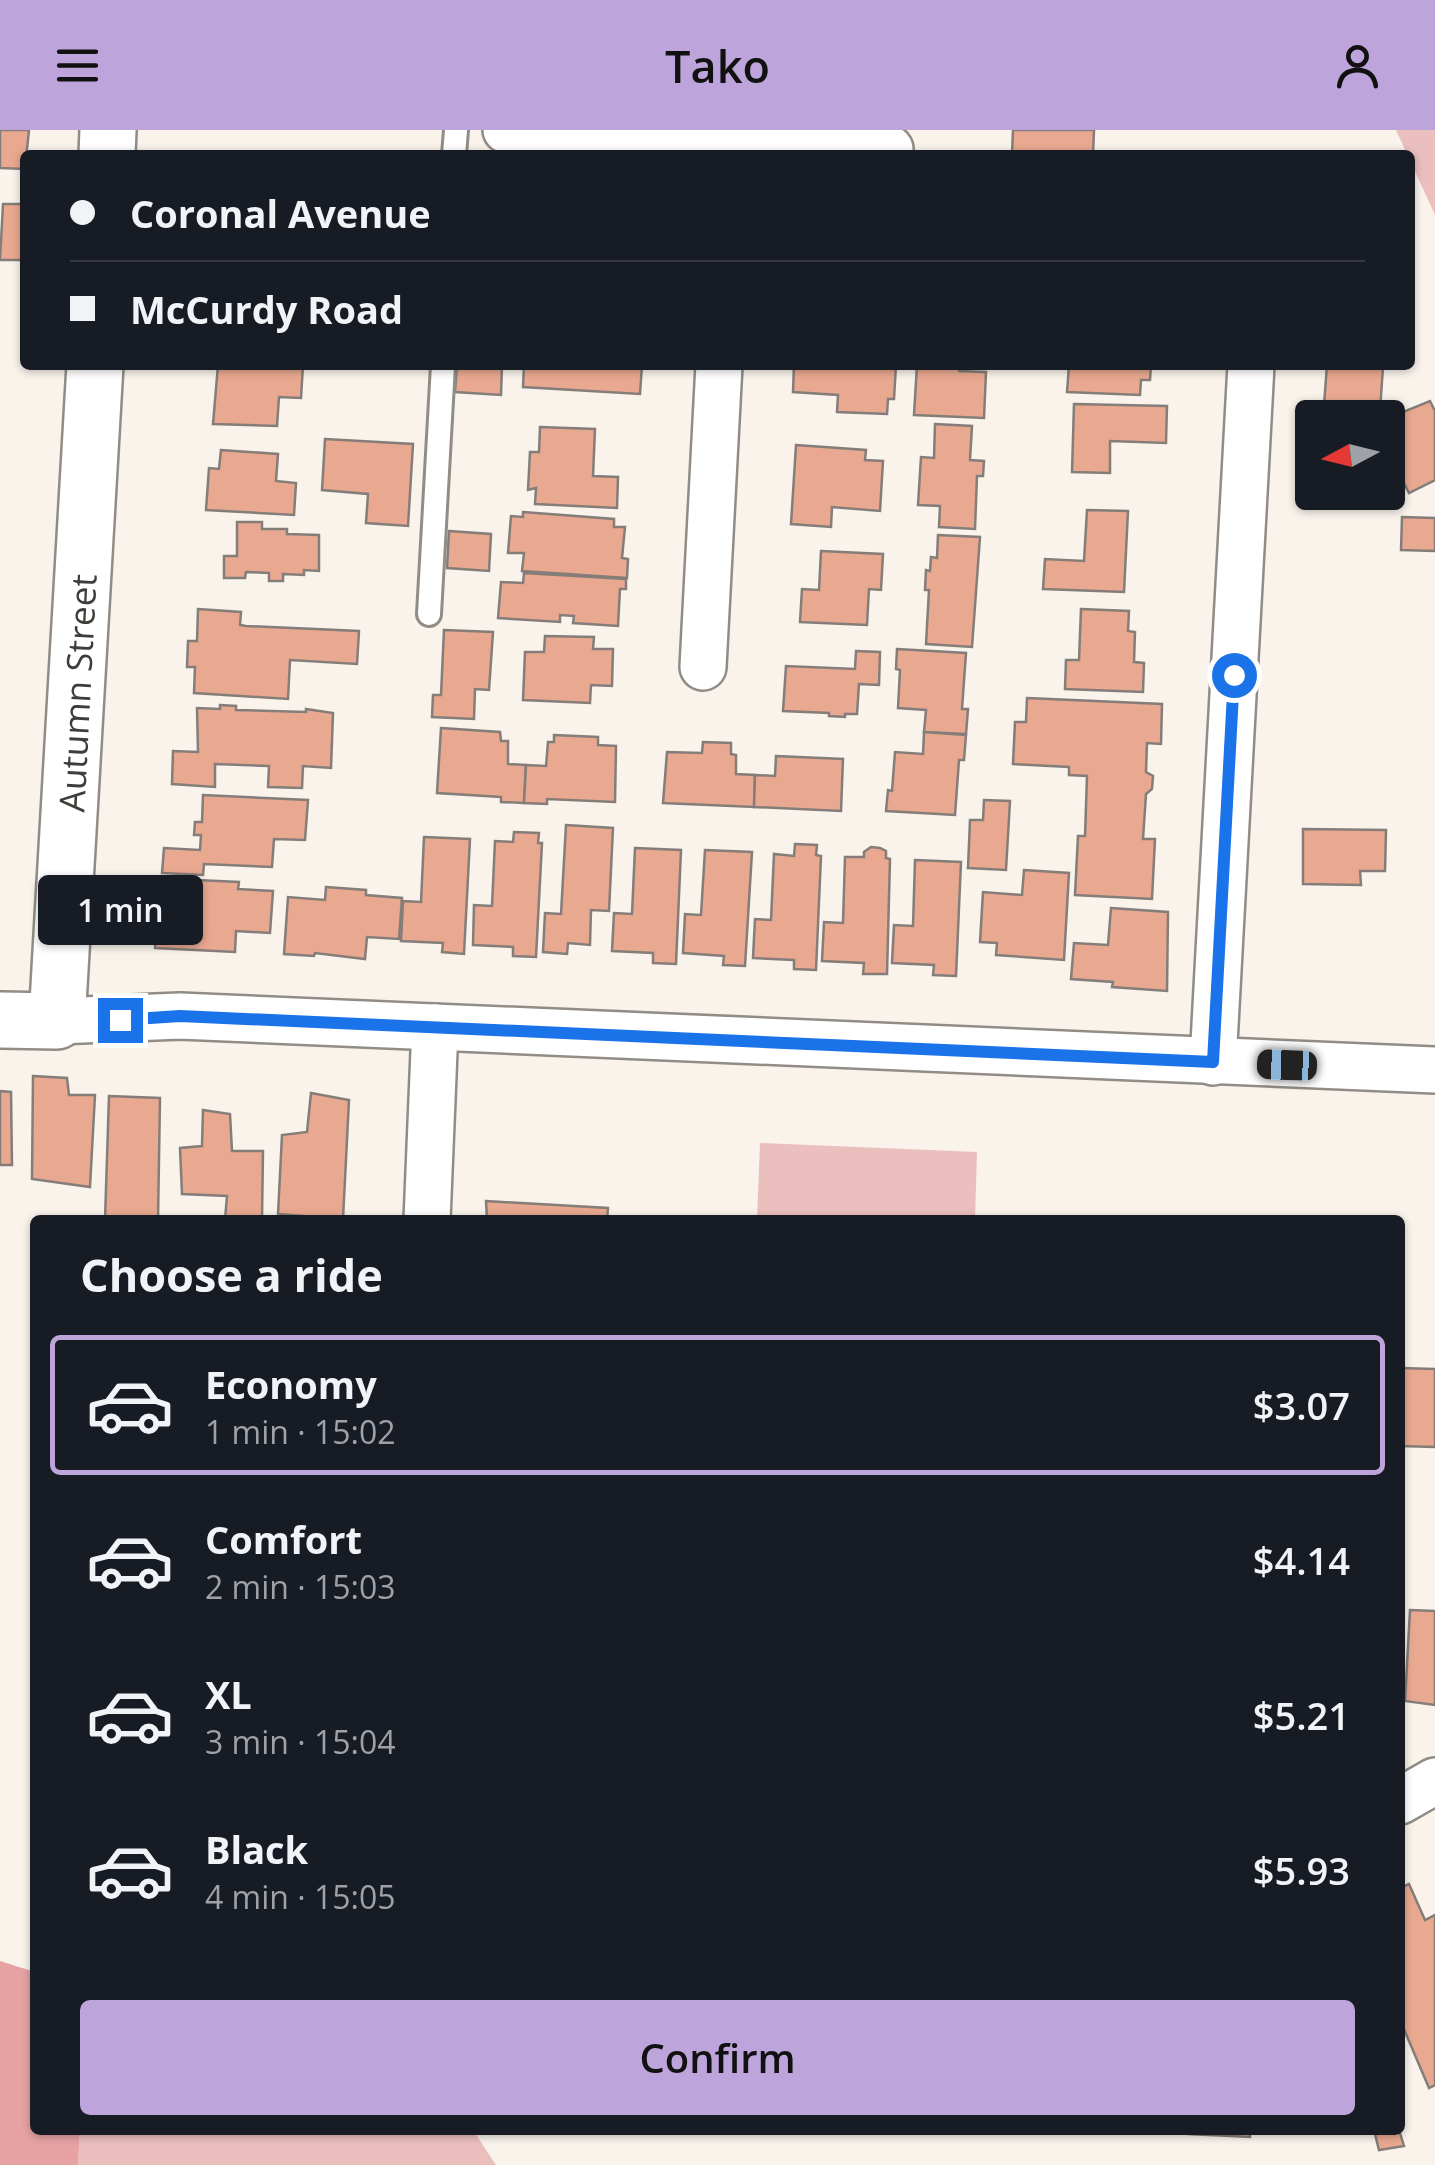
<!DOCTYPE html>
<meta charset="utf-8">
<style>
body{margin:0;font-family:"Open Sans",sans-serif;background:#20242c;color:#f1f3f6;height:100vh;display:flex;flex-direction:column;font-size:38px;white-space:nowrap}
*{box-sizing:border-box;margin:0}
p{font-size:32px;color:#9ea1a6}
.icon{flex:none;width:55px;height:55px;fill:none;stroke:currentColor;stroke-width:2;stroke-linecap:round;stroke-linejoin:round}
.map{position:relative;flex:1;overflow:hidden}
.panel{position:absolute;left:30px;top:1085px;width:1375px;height:920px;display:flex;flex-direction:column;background:#171b24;border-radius:10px;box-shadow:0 2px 8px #0004}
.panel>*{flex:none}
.top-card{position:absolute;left:20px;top:20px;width:1395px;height:220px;border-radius:10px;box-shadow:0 2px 8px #0004;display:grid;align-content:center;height:220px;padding:0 50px;background:#171b24}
.needle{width:65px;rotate:263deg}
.buttons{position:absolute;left:1295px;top:270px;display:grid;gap:20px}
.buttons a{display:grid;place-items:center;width:110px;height:110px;border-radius:10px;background:#171b24;box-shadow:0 2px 8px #0004;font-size:50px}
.end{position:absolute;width:45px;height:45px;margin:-22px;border:12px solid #1a73e8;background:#fff;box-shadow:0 0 0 5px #fff}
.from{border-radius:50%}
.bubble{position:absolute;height:70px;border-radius:10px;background:#171b24;box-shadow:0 2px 8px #0004;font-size:32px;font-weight:600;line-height:70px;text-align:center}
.car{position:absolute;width:30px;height:60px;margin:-30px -15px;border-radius:12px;box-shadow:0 0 8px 2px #0007;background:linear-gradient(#222 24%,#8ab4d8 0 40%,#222 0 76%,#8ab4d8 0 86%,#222 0)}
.top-card b{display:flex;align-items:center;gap:35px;height:95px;font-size:38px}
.top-card b+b{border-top:2px solid #363941}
.top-card i{width:25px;height:25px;background:#f1f3f6}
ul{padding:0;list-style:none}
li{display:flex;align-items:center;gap:30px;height:140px;margin:0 20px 15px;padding:0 30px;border:5px solid transparent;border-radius:10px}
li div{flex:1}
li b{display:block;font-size:38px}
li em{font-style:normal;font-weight:600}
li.active{border-color:#bda4db}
li>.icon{width:90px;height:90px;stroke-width:1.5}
h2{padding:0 50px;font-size:45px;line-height:120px}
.action{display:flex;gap:20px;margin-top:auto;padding:20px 50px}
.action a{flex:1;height:115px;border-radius:10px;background:#bda4db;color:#111;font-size:40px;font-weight:600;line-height:115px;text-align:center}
header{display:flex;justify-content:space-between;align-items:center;height:130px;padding:0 50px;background:#bda4db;color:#111;font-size:45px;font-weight:600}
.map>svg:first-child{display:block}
.green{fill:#ecbfbf}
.forest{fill:#e7a2a3}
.building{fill:#e9a990;stroke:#857d79;stroke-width:2.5}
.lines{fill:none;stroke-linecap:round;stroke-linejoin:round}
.service-casing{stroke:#928c86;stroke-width:28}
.minor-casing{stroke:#928c86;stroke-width:50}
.tertiary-casing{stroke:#928c86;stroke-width:60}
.service{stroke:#fff;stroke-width:22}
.minor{stroke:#fff;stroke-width:45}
.tertiary{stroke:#fff;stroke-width:55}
.route{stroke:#1a73e8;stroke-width:12}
.labels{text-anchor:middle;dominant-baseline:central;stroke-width:10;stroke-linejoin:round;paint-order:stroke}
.street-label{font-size:35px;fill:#3f3c39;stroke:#fff}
</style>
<header><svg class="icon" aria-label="menu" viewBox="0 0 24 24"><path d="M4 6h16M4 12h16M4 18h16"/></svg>Tako<svg class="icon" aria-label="person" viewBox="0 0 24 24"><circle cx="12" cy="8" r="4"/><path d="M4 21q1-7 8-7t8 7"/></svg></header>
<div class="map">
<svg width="1435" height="2035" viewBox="0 0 1435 2035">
<rect width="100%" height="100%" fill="#f9f3ec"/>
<g class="green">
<path d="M1396,0H1435V85Z"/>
<path d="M760,1013L977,1022L975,1090H757Z"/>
<path d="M80,2000H473L496,2035H78Z"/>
</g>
<path class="forest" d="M0,1831L35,1842V2000H80L78,2035H0Z"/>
<g class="building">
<path d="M0,0H29L25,39L0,38Z"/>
<path d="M1013,0H1094L1093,25L1012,24Z"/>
<path d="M3,74H25L22,130H0Z"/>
<path d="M218,235H303L301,268L279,267L277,296L213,294Z"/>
<path d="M457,235H502L501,265L455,262Z"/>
<path d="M524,235H642L640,264L523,257Z"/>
<path d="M794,235H896L894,269H888L887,284L837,282L838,265L793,262Z"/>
<path d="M917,235H959V241L986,242L984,288L914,285Z"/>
<path d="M1069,235H1151L1150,250H1141L1140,265L1067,262Z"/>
<path d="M1327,235L1383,237L1380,281H1374L1373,288L1334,287L1335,275H1324Z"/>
<path d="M1430,271L1435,281V350L1409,363L1388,322V288Z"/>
<path d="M1074,274L1167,276L1166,313L1110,311V343L1072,342Z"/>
<path d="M935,294L972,296L970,330L984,331L983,346H977L975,399L939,397L940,376L918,375L921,327L934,328Z"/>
<path d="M540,297L595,299L593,346L618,347L617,378L535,374L536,358L528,360L530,322H539Z"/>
<path d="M325,309L413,314L408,396L366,393L368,364L322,360Z"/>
<path d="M796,315L866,320L865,330L883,331L880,381L832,377L831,397L791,394Z"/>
<path d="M221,320L278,324L276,351L296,353L294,385L206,380L209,338L219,339Z"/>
<path d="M1087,380L1128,381L1124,462L1043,459L1045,429L1084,431Z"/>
<path d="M523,382L614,389V397H625L622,428L628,429L627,448L522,441L524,423H508L511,386L523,387Z"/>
<path d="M1402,387L1435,388V421L1401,420Z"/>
<path d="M237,392H262V399H287V404L319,405V441L304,440V445L283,444V451H269V443L246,442L245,448H224V426H237Z"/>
<path d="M449,401L491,404L489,441L447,438Z"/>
<path d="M938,405L980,407L972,517L926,514L929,460H925L926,440L930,441L931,427L937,428Z"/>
<path d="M821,421L883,424L881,460L869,459L867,495L800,492L802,459L819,460Z"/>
<path d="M524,443L626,449V459H620L618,496L573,493L574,486L560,485V492L498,488L501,452L523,453Z"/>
<path d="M198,479L241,482L240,495L246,496L359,501L357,534L290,530L288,569L194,563L195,537H187L188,511H197Z"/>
<path d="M1081,479L1129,481L1128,501L1135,502L1134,532L1144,533L1143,562L1065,559L1066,530H1079Z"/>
<path d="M444,500L493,502L489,560L475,559L474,589L432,587L433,565H441Z"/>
<path d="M545,506L594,507L593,519H613L612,556L591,555L590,573L523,570L525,522H544Z"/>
<path d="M897,519L966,523L962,579H968L966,604L924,602L926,580L898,578L900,540L896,539Z"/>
<path d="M856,521L880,522L879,555L859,554L857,584H845V587L829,586V583L783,581L786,536L855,539Z"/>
<path d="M1027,568L1162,574L1161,614L1147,613L1146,642L1153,646L1152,659L1146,664L1143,709H1155L1152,769L1075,765L1078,706H1085L1087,646L1069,645V637L1013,634L1015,592H1026Z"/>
<path d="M220,575L236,576V580L306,582V579L333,583L331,638L303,636L302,658L268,657L269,636L215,634V657L172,654L173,621L198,622L197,578L220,579Z"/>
<path d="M441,598L500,602L501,611H508V634L526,635L524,673L501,672V667L437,663Z"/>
<path d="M924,602L966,605L964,630H959L955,685L886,681L888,660L892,661L895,622L923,624Z"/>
<path d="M554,605L598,607V615L616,616L615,672L547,669V674L524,673L526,635L546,636L548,612H554Z"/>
<path d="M703,612L731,613V624L736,625V644L755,645L754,677L663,673L667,622L702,623Z"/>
<path d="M776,626L843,629L841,681L754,677L755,645L775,646Z"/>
<path d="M203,665L308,670L305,710L274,709L272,737L204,734L203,745L162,743L164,718L200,720L201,705H194L195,692H202Z"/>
<path d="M984,670L1010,671L1006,740L968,738L970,690H983Z"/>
<path d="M566,695L613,698L609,781L591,780L590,815L568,813L567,824L543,822L545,783L561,784Z"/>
<path d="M1303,699L1386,700L1385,741H1360L1361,755L1303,754Z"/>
<path d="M514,702L539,703L538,713H542L536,827L513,826V817L473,815L474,775L492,776L495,711L513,712Z"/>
<path d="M424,707L470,709L464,824L442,822L443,813L401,811L403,771L421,772Z"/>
<path d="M795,714L817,715L816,725L821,726L816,840L794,839V830L753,828L755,789L771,790L774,724L794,726Z"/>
<path d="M871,717L880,718L886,721V728L890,729L887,844H863L864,833L822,831L824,792L843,793L845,727H864V722Z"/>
<path d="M635,718L681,720L676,834L653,833V823L612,821L614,783L632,784Z"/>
<path d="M705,720L752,722L745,836L723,835L724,826L683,823L685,784L701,785Z"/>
<path d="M915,730L961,732L956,846L933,845L934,835L892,833L894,795L913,796Z"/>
<path d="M1024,740L1069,743L1064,830L996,825L997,813L980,812L983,762L1022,765Z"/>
<path d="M197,750L239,752L238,759L273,761L270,803L236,801L235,822L155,818L158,762L196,764Z"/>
<path d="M326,757L366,760V765L402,768L399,809L367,807L365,829L315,823L314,826L284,824L288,767L325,770Z"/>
<path d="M1111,778L1168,782L1167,861L1112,857L1113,852L1071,849L1074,813L1108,815Z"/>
<path d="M33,946L67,948L69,965H95L90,1057L32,1049Z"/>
<path d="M0,961L11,962L12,1035H0Z"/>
<path d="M311,963L349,970L343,1089L278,1084L282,1005L307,1002Z"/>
<path d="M109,966L160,968L158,1090H105Z"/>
<path d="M203,980L230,984L232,1021H263L262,1090H225L227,1066L182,1064L180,1018L202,1016Z"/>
<path d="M486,1071L608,1078L607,1090H487Z"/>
<path d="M1400,1238L1435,1239V1317L1400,1316Z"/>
<path d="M1410,1480L1435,1481V1575L1405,1571Z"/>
<path d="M1409,1754L1425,1790L1435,1785V1955L1429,1958L1400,1890V1758Z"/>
<path d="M1190,2000H1250V2007L1189,2004Z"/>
<path d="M1374,2000H1399L1404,2016L1379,2020Z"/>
</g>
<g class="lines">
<g class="service-casing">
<g id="service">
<path d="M454,25L456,0"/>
<path d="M429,484L443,235"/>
</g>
</g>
<g class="minor-casing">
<g id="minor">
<path d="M506,0L890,19"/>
<path d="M703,537L719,235"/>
<path d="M57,891L180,886L1435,940"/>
<path d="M1213,932L1251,235"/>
<path d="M427,1090L435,897"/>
<path d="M1400,1671L1435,1651"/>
</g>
</g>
<g class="tertiary-casing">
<g id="tertiary">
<path d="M107,25L108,0"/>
<path d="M0,890L57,891L95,235"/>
</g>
</g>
<use href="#service" class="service"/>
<use href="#minor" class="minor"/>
<use href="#tertiary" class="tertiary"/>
</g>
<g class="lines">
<path class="route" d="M120,890L180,886L1213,932L1234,545"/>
</g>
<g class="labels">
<g class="street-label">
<text transform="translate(77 563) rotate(-87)">Autumn Street</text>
</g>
</g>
</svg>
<div class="buttons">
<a><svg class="needle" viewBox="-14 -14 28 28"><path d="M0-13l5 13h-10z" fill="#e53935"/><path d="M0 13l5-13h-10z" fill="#9ea1a6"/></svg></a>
</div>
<i class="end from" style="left:1234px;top:545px"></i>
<i class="end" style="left:120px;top:890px"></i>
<div class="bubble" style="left:38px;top:745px;width:165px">1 min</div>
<i class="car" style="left:1287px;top:935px;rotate:272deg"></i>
<div class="top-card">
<b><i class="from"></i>Coronal Avenue</b>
<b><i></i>McCurdy Road</b>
</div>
<section class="panel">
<h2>Choose a ride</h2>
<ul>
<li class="active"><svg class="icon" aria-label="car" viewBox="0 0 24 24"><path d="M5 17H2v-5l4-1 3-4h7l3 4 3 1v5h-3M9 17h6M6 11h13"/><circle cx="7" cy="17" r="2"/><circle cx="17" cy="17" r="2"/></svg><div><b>Economy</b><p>1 min · 15:02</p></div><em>$3.07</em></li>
<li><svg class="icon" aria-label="car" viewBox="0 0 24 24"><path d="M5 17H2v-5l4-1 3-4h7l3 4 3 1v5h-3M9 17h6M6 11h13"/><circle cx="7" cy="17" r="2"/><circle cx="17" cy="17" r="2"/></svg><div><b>Comfort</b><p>2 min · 15:03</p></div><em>$4.14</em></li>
<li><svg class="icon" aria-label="car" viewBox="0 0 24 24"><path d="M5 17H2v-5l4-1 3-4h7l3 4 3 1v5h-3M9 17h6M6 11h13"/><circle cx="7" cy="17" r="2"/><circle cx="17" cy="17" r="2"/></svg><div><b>XL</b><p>3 min · 15:04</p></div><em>$5.21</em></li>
<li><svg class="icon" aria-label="car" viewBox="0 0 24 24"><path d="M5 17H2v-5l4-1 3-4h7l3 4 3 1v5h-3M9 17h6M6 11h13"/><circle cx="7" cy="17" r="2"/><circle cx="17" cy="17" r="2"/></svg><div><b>Black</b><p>4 min · 15:05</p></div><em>$5.93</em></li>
</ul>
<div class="action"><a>Confirm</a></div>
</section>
</div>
